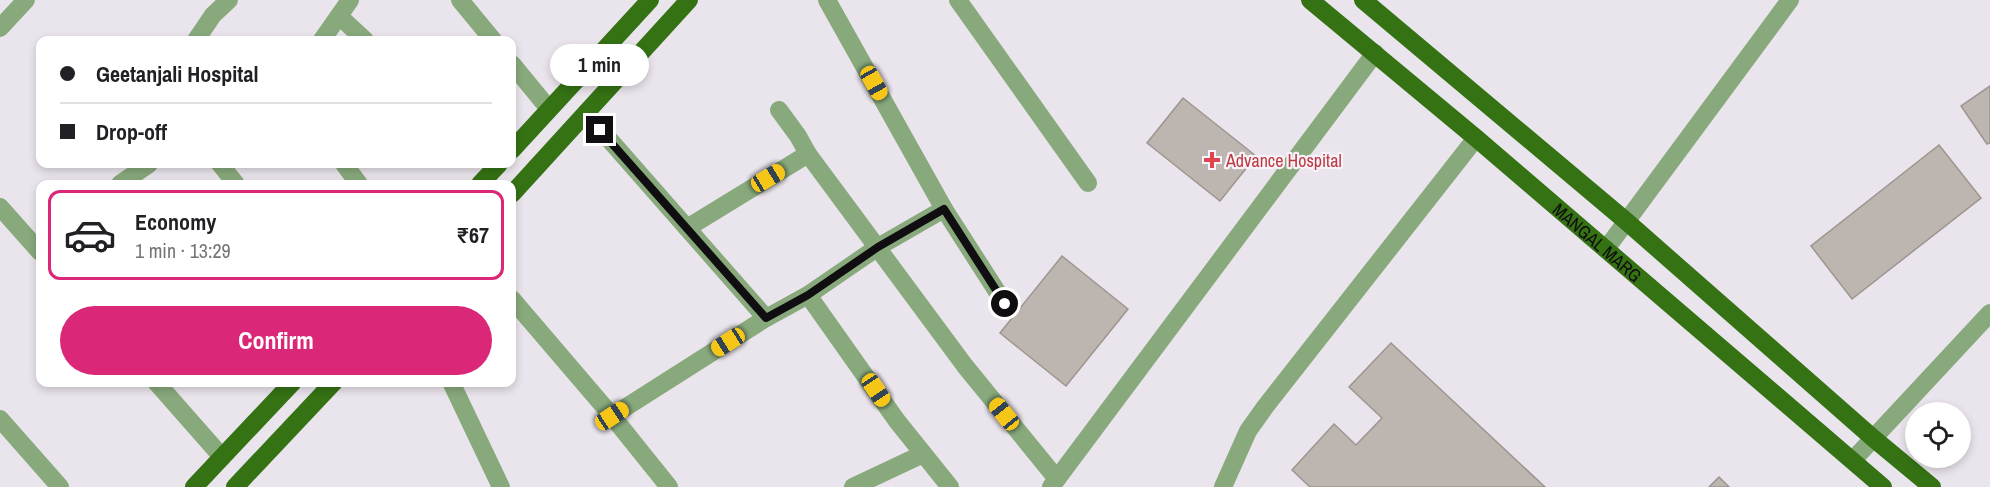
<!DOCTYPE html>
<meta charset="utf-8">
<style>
body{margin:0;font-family:"Archivo Narrow",sans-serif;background:#f2f2f2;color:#202124;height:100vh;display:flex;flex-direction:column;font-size:22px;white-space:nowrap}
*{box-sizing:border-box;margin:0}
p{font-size:20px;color:#757577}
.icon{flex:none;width:33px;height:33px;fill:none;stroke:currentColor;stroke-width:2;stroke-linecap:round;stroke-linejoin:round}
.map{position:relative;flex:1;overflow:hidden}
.side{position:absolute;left:36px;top:180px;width:480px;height:207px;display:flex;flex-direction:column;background:#fff;border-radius:12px;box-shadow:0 3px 9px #0003}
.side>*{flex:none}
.guide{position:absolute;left:36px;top:36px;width:480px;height:132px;border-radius:12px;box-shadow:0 3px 9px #0003;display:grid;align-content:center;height:132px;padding:0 24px;background:#fff}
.tools{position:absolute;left:1905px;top:402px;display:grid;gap:12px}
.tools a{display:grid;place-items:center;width:66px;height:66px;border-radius:50%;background:#fff;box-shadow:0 3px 9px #0003;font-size:30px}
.end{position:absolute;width:27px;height:27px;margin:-14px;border:8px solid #100e10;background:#fff;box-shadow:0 0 0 3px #fff}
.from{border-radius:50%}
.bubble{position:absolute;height:42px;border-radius:21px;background:#fff;box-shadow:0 3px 9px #0003;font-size:20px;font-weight:800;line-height:42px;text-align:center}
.car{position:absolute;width:18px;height:36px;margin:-18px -9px;border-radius:8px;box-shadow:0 0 4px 2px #0007;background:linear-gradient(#f5c518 24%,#345 0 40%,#f5c518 0 76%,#345 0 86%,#f5c518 0)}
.guide b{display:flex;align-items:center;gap:21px;height:57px;font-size:22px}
.guide b+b{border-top:2px solid #e0e0e0}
.guide i{width:15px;height:15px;background:#202124}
ul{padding:10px 0 0;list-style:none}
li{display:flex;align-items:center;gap:18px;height:90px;margin:0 12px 9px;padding:0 12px;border:3px solid transparent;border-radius:12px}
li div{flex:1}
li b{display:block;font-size:22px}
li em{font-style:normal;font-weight:800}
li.selected{border-color:#db2777}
li>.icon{width:54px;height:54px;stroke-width:1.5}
.cta{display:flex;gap:12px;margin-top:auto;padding:12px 24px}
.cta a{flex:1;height:69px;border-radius:36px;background:#db2777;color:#fff;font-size:24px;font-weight:800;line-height:69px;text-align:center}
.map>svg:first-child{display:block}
.building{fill:#bdb5b0;stroke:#9c9590;stroke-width:1.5}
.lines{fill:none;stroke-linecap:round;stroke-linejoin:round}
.minor{stroke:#88a97c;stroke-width:18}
.major{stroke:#357214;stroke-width:18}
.route{stroke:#100e10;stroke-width:8}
.health-dot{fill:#e0444e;stroke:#f8f2f9;stroke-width:2}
.labels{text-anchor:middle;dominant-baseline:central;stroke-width:4.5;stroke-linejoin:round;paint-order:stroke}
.health-label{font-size:18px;fill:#be3a42;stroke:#f8f2f9;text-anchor:start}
.street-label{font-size:18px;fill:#100e10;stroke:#f8f2f9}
</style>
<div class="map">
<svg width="1990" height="487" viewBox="0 0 1990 487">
<rect width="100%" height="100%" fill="#eae5ec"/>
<g class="building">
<path d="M1990,86V143L1987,144L1961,106Z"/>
<path d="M1183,98L1256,156L1220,201L1147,143Z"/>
<path d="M1939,145L1981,198L1852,299L1811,246Z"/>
<path d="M1062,256L1128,309L1066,386L1000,333Z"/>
<path d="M1391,343L1545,487H1310L1292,470L1334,424L1356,445L1382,418L1349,387Z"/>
<path d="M1719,477L1729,487H1709Z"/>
</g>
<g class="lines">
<g class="minor">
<path d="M460,0L493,40"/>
<path d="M827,0L944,209L1005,304"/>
<path d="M958,0L1088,183"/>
<path d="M339,16L365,40"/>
<path d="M0,28L26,0"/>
<path d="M196,40L213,15L229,0"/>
<path d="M322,40L350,0"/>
<path d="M512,64L549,109"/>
<path d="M779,110L798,136L808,154L965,366L1057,479"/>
<path d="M586,113L766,318"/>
<path d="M220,164L236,184"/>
<path d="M344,164L359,184"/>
<path d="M120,184L149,164"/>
<path d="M0,207L40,252"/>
<path d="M687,228L808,154"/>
<path d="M1606,249L1790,0"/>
<path d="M808,295L897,421L950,487"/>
<path d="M512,299L612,416L669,487"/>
<path d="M156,382L222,457"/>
<path d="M451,382L501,487"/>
<path d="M612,416L766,318L808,295L878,247L944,209"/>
<path d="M0,419L60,487"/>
<path d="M1853,460L1990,313"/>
<path d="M853,487L923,454"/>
<path d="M1051,487L1375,53"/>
<path d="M1223,487L1248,431L1265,407L1476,138"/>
</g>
<g class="major">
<path id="s1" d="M1310,0L1476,138L1883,487"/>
<path d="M1363,0L1626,221L1873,438L1932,487"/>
<path d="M512,150L650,0"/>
<path d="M480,184L499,164"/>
<path d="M512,194L689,0"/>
<path d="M194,487L293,382"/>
<path d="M235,487L334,382"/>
</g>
</g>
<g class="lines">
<path class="route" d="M600,130L766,318L808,295L878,247L944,209L1005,304"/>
</g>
<path class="health-dot" d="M1209 151h6v6h6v6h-6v6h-6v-6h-6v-6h6z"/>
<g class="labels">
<g class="health-label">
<text x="1226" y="160">Advance Hospital</text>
</g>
<g class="street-label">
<text stroke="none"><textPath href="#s1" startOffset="376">MANGAL MARG</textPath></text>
</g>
</g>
</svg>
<div class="tools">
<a><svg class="icon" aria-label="locate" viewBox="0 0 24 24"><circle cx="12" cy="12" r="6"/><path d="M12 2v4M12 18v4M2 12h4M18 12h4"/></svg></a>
</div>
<i class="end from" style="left:1005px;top:304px"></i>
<i class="end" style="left:600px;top:130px"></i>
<div class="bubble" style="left:550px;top:44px;width:99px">1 min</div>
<i class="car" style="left:874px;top:83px;rotate:151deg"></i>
<i class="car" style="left:768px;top:178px;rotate:59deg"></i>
<i class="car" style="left:728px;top:342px;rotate:238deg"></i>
<i class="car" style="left:876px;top:390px;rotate:146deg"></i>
<i class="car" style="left:1004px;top:414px;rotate:321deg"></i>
<i class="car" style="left:612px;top:416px;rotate:57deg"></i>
<div class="guide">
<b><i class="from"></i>Geetanjali Hospital</b>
<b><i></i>Drop-off</b>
</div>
<section class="side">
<ul>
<li class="selected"><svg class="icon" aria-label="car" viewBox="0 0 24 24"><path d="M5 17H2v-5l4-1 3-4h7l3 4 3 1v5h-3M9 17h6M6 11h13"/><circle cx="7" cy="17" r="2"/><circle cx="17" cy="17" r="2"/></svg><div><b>Economy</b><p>1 min · 13:29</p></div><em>₹67</em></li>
</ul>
<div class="cta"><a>Confirm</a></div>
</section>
</div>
